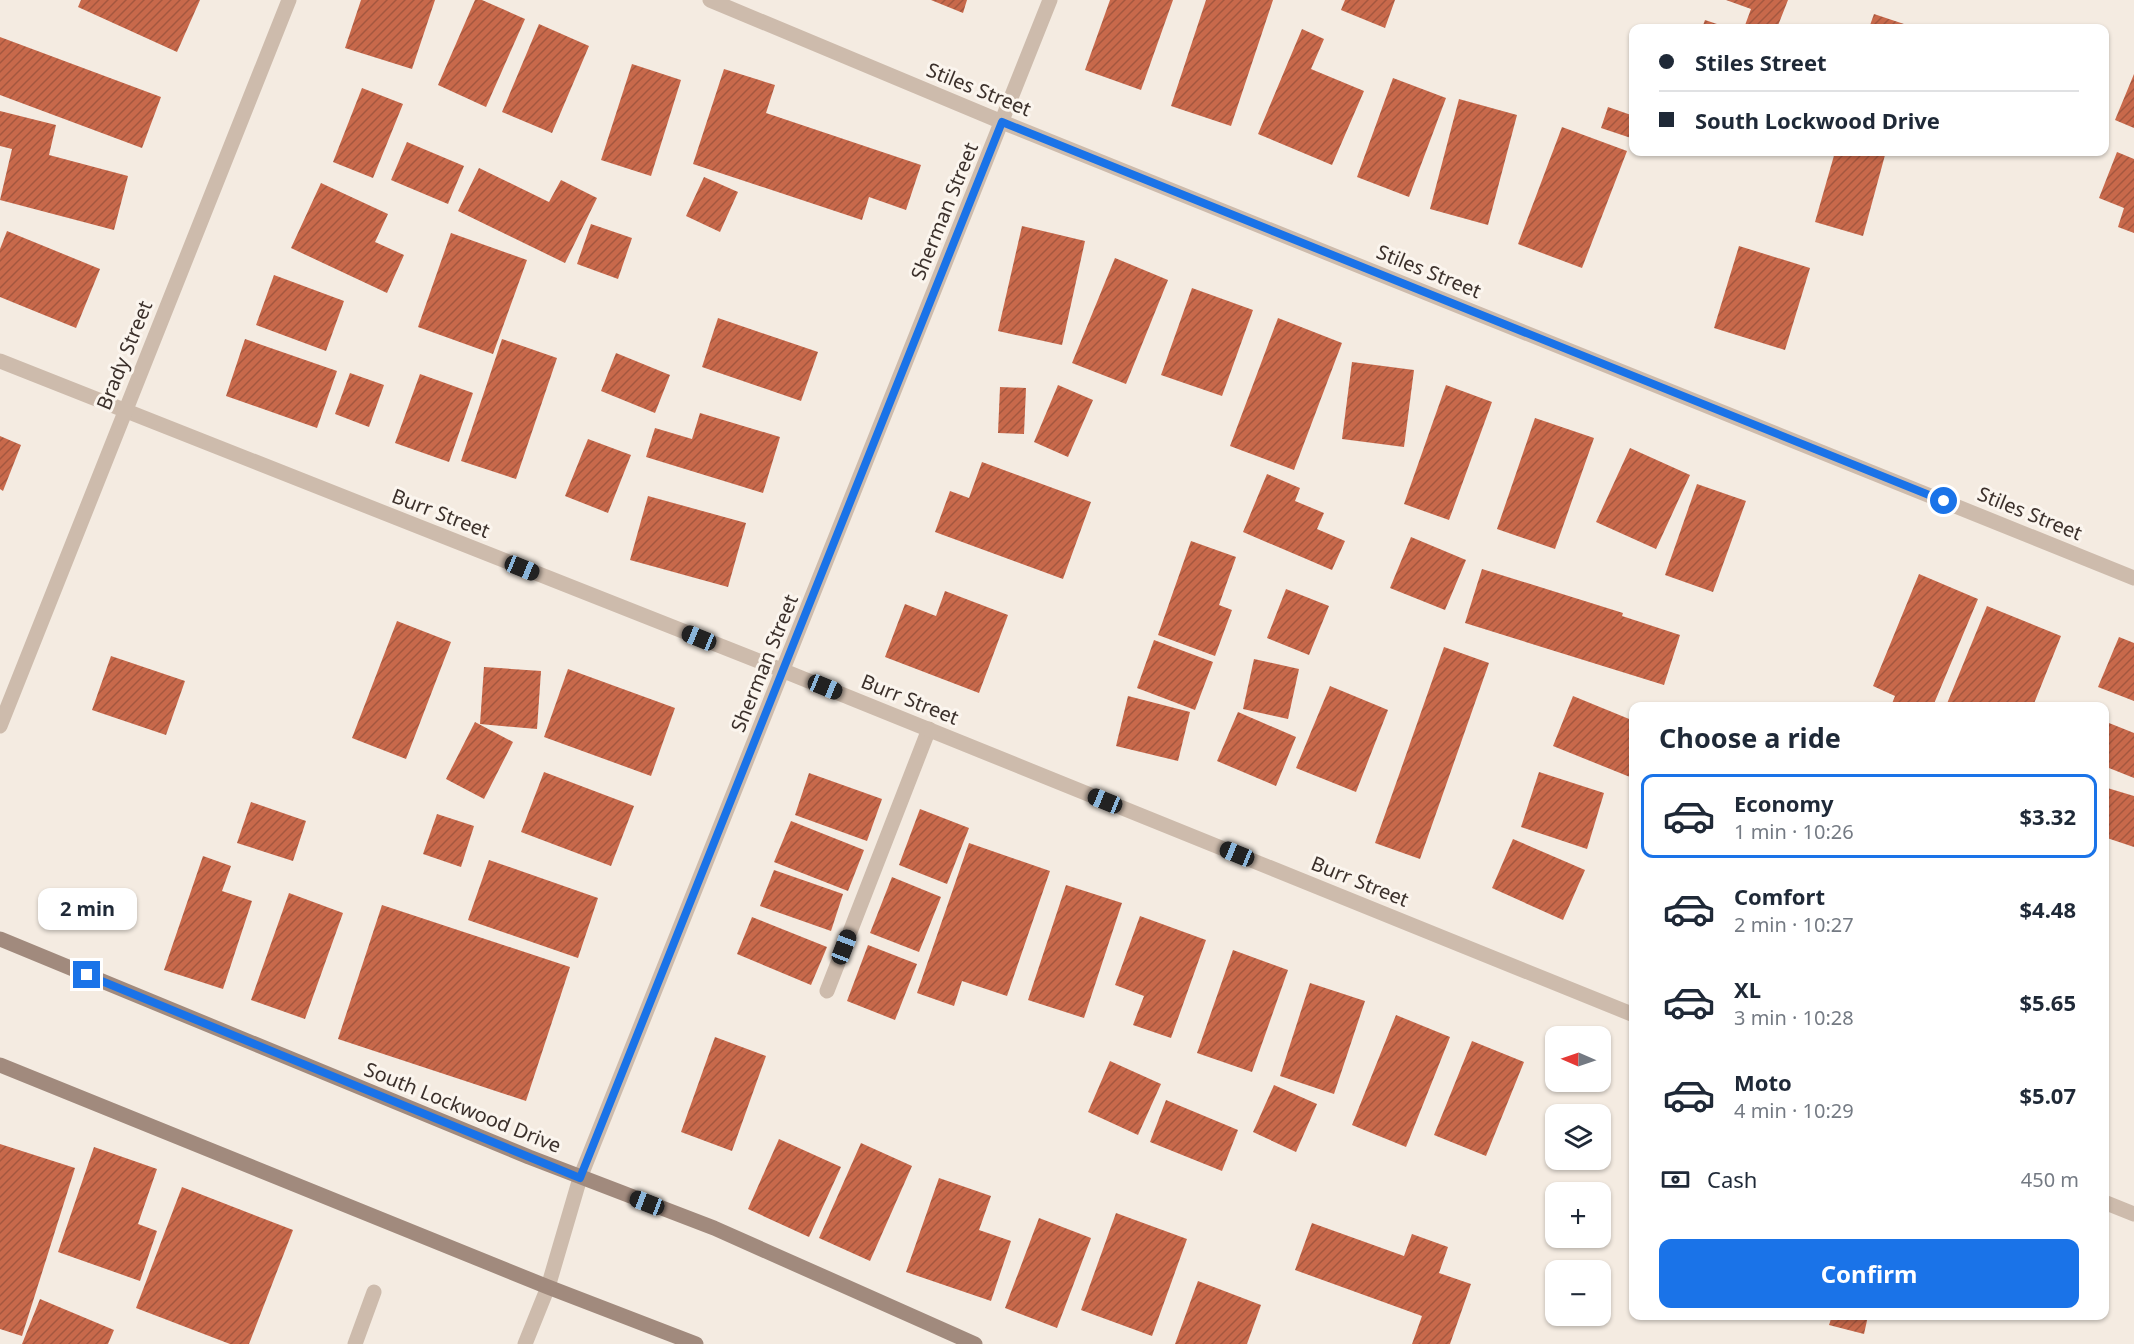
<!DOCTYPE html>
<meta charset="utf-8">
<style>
body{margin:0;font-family:"Noto Sans",sans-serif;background:#f6f6f7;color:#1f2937;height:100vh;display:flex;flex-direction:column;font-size:22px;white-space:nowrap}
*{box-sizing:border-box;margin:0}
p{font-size:20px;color:#747a83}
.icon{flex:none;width:33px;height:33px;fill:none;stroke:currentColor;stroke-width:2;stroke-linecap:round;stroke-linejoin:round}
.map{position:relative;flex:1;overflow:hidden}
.drawer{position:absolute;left:1629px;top:702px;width:480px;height:618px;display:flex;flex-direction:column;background:#fff;border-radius:12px;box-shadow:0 2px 4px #0004}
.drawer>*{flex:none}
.top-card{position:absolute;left:1629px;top:24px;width:480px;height:132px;border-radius:12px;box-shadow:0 2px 4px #0004;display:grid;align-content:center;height:132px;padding:0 30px;background:#fff}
.needle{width:39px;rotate:272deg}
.controls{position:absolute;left:1545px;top:1026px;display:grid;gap:12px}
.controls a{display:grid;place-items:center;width:66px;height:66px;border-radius:12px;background:#fff;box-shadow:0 2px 4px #0004;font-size:30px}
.end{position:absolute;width:27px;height:27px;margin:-14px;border:8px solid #1a73e8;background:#fff;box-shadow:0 0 0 3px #fff}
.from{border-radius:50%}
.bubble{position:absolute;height:42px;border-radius:12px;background:#fff;box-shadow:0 2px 4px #0004;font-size:20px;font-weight:700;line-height:42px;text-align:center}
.car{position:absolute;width:18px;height:36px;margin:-18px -9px;border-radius:8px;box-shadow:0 0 4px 2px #0007;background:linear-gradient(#222 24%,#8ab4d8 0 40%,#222 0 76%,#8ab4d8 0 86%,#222 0)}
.top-card b{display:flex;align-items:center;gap:21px;height:57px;font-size:22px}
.top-card b+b{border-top:2px solid #e0e1e3}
.top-card i{width:15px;height:15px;background:#1f2937}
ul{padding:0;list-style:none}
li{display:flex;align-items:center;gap:18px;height:84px;margin:0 12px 9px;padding:0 18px;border:3px solid transparent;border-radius:12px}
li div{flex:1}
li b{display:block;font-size:22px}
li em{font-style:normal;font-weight:700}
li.on{border-color:#1a73e8}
li>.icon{width:54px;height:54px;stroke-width:1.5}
h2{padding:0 30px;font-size:27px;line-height:72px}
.pay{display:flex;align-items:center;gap:15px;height:66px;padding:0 30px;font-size:22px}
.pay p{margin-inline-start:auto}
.action{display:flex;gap:12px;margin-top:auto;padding:12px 30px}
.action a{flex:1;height:69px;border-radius:12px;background:#1a73e8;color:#fff;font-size:24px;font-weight:700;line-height:69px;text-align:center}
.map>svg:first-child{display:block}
.building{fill:url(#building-hatch)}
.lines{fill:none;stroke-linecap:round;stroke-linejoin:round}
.service{stroke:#cdbbac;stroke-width:15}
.minor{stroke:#cdbbac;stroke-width:15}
.secondary{stroke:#a18a7d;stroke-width:15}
.route{stroke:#1a73e8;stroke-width:8}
.labels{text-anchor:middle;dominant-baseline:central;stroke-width:6;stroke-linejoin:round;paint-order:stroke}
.street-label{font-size:20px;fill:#3b302b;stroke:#fbf5ee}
</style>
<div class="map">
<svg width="2134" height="1344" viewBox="0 0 2134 1344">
<defs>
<pattern id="building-hatch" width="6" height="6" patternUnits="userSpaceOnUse" patternTransform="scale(1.5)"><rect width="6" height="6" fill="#c8694b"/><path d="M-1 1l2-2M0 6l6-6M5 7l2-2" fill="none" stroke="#a4573f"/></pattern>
</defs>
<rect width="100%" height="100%" fill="#f4ebe1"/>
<g class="building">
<path d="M81,0H200L177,52L78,7Z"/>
<path d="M361,0H435L412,69L345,48Z"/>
<path d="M475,0H482L525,19L486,107L438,85Z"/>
<path d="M931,0H967L963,13Z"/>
<path d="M1110,0H1173L1141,90L1085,70Z"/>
<path d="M1206,0H1273L1231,126L1171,106Z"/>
<path d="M1345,0H1395L1385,28L1341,10Z"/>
<path d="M1726,0H1788L1777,28H1744L1751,9Z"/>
<path d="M1874,14L1910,26V28H1869Z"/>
<path d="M1705,20L1729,28H1702Z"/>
<path d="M539,24L589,46L552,133L502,112Z"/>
<path d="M1302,29L1324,39L1311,69L1364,91L1332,165L1258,134Z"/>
<path d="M0,37L161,97L142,148L0,95Z"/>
<path d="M632,64L681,80L651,176L601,160Z"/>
<path d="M724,69L775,85L766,113L921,165L906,210L869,197L862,220L693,164Z"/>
<path d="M2134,74V128L2115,120Z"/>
<path d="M1393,78L1446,98L1409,197L1357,177Z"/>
<path d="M362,88L403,104L373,178L333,162Z"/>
<path d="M1459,99L1517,115L1488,225L1430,209Z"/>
<path d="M1608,107L1634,116V139L1601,128Z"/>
<path d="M0,111L56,125L49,155L128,176L114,230L0,200L12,149L0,146Z"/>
<path d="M1562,127L1627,151L1582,268L1518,244Z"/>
<path d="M407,142L464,166L448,204L391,180Z"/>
<path d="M1835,152H1872L1885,155L1863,236L1815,222Z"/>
<path d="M2117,152L2134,159V233L2118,227L2124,208L2099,198Z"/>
<path d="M479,168L549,202L561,180L597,198L565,263L458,211Z"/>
<path d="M704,177L738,192L720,232L686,216Z"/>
<path d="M321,183L388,214L375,242L404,255L387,293L291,248Z"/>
<path d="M591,224L632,238L618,279L577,264Z"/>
<path d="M1022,226L1085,241L1062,345L998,331Z"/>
<path d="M7,231L100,269L76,328L0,297V249Z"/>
<path d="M451,233L527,260L493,354L418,327Z"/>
<path d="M1739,246L1810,268L1785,350L1714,328Z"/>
<path d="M1115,258L1168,280L1126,384L1072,363Z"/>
<path d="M274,275L344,301L326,351L256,325Z"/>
<path d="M1192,288L1253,310L1222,396L1161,375Z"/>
<path d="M718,318L818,352L801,401L702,367Z"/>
<path d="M1278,318L1342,343L1294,470L1230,446Z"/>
<path d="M245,339L337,371L317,428L226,396Z"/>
<path d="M502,339L557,358L516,479L461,461Z"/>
<path d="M616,353L670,375L655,413L601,391Z"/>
<path d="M1352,362L1414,370L1404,447L1342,439Z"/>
<path d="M350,373L384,385L369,427L335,414Z"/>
<path d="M420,374L473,393L449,462L395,443Z"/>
<path d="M1058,385L1093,400L1068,457L1034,442Z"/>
<path d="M1446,385L1492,402L1449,520L1404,504Z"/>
<path d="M1000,387L1026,388L1024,434L998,433Z"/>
<path d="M700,413L780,437L763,493L646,457L655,428L692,439Z"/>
<path d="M1535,418L1594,438L1555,549L1497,529Z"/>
<path d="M0,436L21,445L3,491L0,489Z"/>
<path d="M588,439L631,455L608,513L565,496Z"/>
<path d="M1630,448L1690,475L1656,549L1596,522Z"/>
<path d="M982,462L1091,502L1063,579L935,532L950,491L969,498Z"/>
<path d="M1267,474L1300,488L1295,501L1324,513L1317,529L1345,541L1332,570L1243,532Z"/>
<path d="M1697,484L1746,501L1713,592L1665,575Z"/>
<path d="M648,496L746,523L728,587L630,560Z"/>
<path d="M1411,537L1466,560L1445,610L1390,588Z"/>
<path d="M1191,541L1236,557L1219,605L1232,610L1215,656L1158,635Z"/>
<path d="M1482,569L1623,613L1622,616L1680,635L1664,685L1465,623Z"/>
<path d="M1919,574L1978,599L1933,706H1891L1895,696L1873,686Z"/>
<path d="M1286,589L1329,606L1309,655L1267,638Z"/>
<path d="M945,591L1008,615L979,693L885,657L905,604L936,616Z"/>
<path d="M1987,606L2061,636L2033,706H1946Z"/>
<path d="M397,621L451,642L406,759L352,738Z"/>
<path d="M2119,637L2134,643V701L2098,687Z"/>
<path d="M1154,640L1213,662L1195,710L1137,688Z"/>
<path d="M1444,647L1489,663L1420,859L1375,843Z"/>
<path d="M111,656L185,681L166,735L92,710Z"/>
<path d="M1254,659L1299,669L1288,719L1243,709Z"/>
<path d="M484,667L541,671L537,729L480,724Z"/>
<path d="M568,669L675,708L651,776L544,737Z"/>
<path d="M1330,686L1388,710L1356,792L1296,768Z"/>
<path d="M1128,696L1190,712L1178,761L1116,746Z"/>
<path d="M1573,696L1634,721V768L1630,777L1553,746Z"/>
<path d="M1238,712L1296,737L1276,786L1217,761Z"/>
<path d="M2104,721L2134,733V778L2104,766Z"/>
<path d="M475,722L513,742L484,799L446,779Z"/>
<path d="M544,772L634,806L611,866L521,832Z"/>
<path d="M1539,772L1604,793L1587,849L1521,827Z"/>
<path d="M809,773L882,799L867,841L795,815Z"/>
<path d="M2104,787L2134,796V847L2104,837Z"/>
<path d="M251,802L306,821L293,861L237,843Z"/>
<path d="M920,809L969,828L947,884L899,865Z"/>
<path d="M437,814L474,826L461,867L423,854Z"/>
<path d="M791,821L864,850L848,891L774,862Z"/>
<path d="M1513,839L1585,870L1563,920L1492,888Z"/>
<path d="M969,843L1050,871L1007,996L962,981L954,1006L917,993Z"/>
<path d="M203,856L231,866L222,891L252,901L223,989L164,970Z"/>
<path d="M489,860L598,898L578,958L468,920Z"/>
<path d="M774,870L843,894L831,931L760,906Z"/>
<path d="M892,877L941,897L919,952L870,933Z"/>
<path d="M1066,885L1122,903L1084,1018L1028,1000Z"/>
<path d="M289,893L343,913L305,1019L251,1000Z"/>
<path d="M382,905L570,967L526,1101L338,1039Z"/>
<path d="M1140,916L1206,940L1171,1038L1133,1025L1144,996L1115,985Z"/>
<path d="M752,917L827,947L811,985L737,954Z"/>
<path d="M868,945L917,964L895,1020L847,1001Z"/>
<path d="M1233,950L1288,970L1252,1072L1197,1053Z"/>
<path d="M1310,983L1365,1001L1334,1094L1280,1076Z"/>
<path d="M1396,1015L1450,1037L1406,1147L1352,1125Z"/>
<path d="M715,1037L766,1056L732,1151L681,1132Z"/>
<path d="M1472,1041L1524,1062L1486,1156L1434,1135Z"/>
<path d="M1110,1061L1161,1084L1138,1135L1088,1112Z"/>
<path d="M1274,1085L1317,1104L1296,1152L1253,1132Z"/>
<path d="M1166,1100L1238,1130L1222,1171L1150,1142Z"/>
<path d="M779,1139L841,1167L809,1237L748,1209Z"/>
<path d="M861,1143L912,1166L870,1261L819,1238Z"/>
<path d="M0,1144L75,1168L22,1336L0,1329Z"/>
<path d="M94,1147L157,1169L138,1224L157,1231L140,1281L58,1252Z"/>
<path d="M939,1178L991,1196L979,1230L1011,1241L991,1301L906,1272Z"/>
<path d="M182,1187L293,1230L249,1344H230L136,1308Z"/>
<path d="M1116,1213L1187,1239L1152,1336L1081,1310Z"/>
<path d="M1039,1218L1091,1238L1057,1328L1005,1308Z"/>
<path d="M1312,1223L1404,1256L1412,1234L1448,1247L1439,1273L1471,1284L1450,1344H1412L1422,1316L1295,1270Z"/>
<path d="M1198,1281L1261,1305L1247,1344H1175Z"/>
<path d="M40,1299L114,1330L108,1344H22Z"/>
<path d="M1832,1316H1868L1864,1334L1829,1325Z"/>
</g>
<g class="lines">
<g class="service">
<path d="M827,991L929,729"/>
<path d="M355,1344L374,1292"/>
</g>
<g class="minor">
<path d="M710,0L1002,122L2134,578"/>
<path d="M0,361L784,671L1634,1015"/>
<path d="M0,726L289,0"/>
<path d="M2104,1202L2134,1214"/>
<path d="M525,1344L548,1287L580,1178L1050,0"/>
</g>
<g class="secondary">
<path d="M0,939L529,1157L714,1228L975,1344"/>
<path d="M0,1065L548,1287L696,1344"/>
</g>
</g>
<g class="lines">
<path class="route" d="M87,975L580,1178L1002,122L1944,501"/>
</g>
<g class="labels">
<g class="street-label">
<text transform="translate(979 89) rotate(22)">Stiles Street</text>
<text transform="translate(944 211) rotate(-68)">Sherman Street</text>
<text transform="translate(1429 271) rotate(22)">Stiles Street</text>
<text transform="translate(124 355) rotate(-68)">Brady Street</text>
<text transform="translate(441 513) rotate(21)">Burr Street</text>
<text transform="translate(2030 513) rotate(22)">Stiles Street</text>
<text transform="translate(764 663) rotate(-68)">Sherman Street</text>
<text transform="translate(910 699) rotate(22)">Burr Street</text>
<text transform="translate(1360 881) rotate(22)">Burr Street</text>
<text transform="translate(463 1107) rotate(22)">South Lockwood Drive</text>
</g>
</g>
</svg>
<div class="controls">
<a><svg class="needle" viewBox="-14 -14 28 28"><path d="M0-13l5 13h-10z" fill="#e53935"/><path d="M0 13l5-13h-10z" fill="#747a83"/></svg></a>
<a><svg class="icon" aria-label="layers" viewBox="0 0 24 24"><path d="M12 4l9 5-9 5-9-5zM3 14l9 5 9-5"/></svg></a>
<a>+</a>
<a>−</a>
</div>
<i class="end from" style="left:1944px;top:501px"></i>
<i class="end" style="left:87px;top:975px"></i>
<div class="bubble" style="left:38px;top:888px;width:99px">2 min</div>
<i class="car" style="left:522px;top:568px;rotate:112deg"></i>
<i class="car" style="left:699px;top:638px;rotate:292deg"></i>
<i class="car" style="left:825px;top:687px;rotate:112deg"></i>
<i class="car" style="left:1105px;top:801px;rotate:292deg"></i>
<i class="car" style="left:1237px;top:854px;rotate:292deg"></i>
<i class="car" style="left:844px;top:947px;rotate:21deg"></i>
<i class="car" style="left:647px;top:1203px;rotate:291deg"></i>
<div class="top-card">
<b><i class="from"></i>Stiles Street</b>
<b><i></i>South Lockwood Drive</b>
</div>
<section class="drawer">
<h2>Choose a ride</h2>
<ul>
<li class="on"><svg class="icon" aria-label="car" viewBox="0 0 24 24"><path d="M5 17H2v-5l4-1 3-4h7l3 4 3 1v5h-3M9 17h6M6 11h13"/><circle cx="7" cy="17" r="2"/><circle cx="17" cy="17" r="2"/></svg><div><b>Economy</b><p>1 min · 10:26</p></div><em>$3.32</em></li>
<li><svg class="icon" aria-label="car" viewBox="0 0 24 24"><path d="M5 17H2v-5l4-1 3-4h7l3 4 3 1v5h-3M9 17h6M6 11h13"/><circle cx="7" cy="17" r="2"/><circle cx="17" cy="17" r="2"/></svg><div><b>Comfort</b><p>2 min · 10:27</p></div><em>$4.48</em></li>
<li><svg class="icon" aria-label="car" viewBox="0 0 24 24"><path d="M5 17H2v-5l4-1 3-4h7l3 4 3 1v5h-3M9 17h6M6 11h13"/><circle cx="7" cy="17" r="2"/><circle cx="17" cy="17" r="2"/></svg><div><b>XL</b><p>3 min · 10:28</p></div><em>$5.65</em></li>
<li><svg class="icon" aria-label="car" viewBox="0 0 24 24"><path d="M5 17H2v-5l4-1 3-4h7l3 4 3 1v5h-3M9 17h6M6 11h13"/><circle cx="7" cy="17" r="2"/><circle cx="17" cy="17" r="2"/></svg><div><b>Moto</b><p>4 min · 10:29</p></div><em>$5.07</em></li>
</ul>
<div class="pay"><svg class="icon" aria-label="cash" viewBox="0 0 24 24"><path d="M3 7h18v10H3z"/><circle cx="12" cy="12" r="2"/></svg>Cash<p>450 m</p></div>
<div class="action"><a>Confirm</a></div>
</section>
</div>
